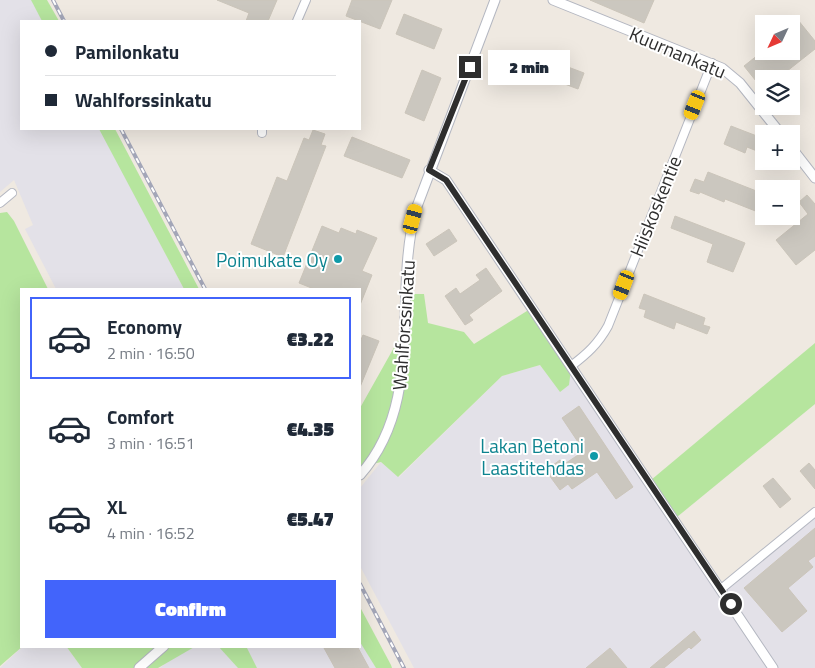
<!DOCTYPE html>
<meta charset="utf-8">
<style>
body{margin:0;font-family:"Titillium Web",sans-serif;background:#f2f2f3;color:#1f2937;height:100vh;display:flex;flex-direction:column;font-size:19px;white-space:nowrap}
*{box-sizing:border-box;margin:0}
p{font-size:16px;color:#747a83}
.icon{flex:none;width:28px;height:28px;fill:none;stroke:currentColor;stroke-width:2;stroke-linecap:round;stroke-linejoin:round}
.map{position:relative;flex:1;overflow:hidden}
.sheet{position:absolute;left:20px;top:288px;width:341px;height:360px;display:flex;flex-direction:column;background:#fff;border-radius:0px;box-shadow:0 5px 20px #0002}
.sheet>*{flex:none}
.top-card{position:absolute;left:20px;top:20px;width:341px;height:110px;border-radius:0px;box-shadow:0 5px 20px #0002;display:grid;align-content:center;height:110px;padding:0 25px;background:#fff}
.needle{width:32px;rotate:226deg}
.buttons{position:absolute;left:755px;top:15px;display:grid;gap:10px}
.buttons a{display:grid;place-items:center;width:45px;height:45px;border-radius:0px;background:#fff;box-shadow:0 5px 20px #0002;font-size:25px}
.end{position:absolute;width:22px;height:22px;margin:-11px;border:6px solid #2e2e2e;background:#fff;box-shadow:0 0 0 2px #fff}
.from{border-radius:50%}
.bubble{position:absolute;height:35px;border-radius:0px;background:#fff;box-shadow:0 5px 20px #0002;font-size:16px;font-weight:800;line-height:35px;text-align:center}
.car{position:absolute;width:15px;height:30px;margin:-15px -8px;border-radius:6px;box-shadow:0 0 4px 1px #0007;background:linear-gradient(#f5c518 24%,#345 0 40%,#f5c518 0 76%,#345 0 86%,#f5c518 0)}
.top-card b{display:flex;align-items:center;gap:18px;height:48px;font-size:19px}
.top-card b+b{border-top:1px solid #e0e1e3}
.top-card i{width:12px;height:12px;background:#1f2937}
ul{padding:9px 0 0;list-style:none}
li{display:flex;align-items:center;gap:15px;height:82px;margin:0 10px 8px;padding:0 15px;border:2px solid transparent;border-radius:0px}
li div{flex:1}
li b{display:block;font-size:19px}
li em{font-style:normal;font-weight:800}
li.selected{border-color:#4264fb}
li>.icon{width:45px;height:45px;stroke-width:1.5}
.action{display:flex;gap:10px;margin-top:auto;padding:10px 25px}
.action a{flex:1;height:58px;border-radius:0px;background:#4264fb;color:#fff;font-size:20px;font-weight:800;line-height:58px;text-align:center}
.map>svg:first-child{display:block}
.industrial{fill:#e3e1e8}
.green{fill:#b6e59e}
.building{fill:#cbc7bf;stroke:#cbc5ba}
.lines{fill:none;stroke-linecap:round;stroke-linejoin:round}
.minor-casing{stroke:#b4b7c1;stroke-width:10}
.tertiary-casing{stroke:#b4b7c1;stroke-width:11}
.minor{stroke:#fff;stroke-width:8}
.tertiary{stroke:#fff;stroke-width:9}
.rail-casing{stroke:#a3a6b8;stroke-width:4}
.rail{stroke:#fff;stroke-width:2;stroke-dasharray:5.5;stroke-linecap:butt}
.route{stroke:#2e2e2e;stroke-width:6}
.culture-dot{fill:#0f9aa8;stroke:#fff;stroke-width:2}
.labels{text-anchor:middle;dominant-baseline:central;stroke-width:4;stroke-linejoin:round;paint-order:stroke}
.street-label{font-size:19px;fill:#2e2e2e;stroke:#fff}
.culture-label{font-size:19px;fill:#0d838f;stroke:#fff;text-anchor:end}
</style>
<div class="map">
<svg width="815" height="668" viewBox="0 0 815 668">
<rect width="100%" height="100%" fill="#efe9e1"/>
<g class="industrial">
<path d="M0,0H32L43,21H21V129H100L184,289H56L25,229L33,225L14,180L0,192Z"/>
<path d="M572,361L726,588L815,513V668H414L360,566V488L381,462L399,477L502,376L540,365L560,391Z"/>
<path d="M360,637L376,668H160L186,646H360Z"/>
<path d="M23,646H66L82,668H0Z"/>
</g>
<g class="green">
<path d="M31,0H47L59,21H42Z"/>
<path d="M99,129H115L199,289H184Z"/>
<path d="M7,212L14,221L48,289H21V646H23L0,666V213Z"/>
<path d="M412,294H424L428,323L464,332L474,344L535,306L572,361L569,385L560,392L540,365L502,376L398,477L381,462L360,467V408L410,319Z"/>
<path d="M815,343V404L677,517L651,480Z"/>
<path d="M360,607L391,665L392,668H376L360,642Z"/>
<path d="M66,646H196L158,668H82Z"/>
<path d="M218,646H246L257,668H238Z"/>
</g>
<g class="building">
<path d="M217,0H277L268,21H246L249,13Z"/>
<path d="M352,0H392L380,29L346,16Z"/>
<path d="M590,0H654L644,23Z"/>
<path d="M404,14L442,29L434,49L396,34Z"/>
<path d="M798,20L815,41V49L777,79H764V91L744,66L763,51H791V25Z"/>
<path d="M560,64L584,73L578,89L554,80Z"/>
<path d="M422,70L441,78L424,121L405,113Z"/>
<path d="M731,126L762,138L757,151L747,147L745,153L724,144Z"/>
<path d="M313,130L325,134L321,145L326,146L283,257L251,244L277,177L287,181L304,138L309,140Z"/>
<path d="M352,137L410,160L402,178L344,156Z"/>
<path d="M708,172L764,194L758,212L725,199L724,202L700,192L699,194L690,191L695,179L704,182Z"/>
<path d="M807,195L815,204V250L796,265L776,240L808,214L799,202Z"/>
<path d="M675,216L745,243L733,272L707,262L713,244L671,228Z"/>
<path d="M322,226L339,233L341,228L356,234L357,230L377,238L362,271L372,275L360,305V289H314L299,283Z"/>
<path d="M449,229L457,241L434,256L426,244Z"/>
<path d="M486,268L502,291L469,315L473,320L465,325L445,296L456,288L460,294L480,280L476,275Z"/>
<path d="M644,294L705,318L703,325L710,327L707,334L676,322L674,329L644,317L646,310L639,308Z"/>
<path d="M363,335L379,341L360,387V342Z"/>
<path d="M579,406L633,487L616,499L597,472L572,489L568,484L560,490L549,475L556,470L553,465L560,460L563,465L584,451L562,418Z"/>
<path d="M809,463L815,470V489L800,471Z"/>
<path d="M773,478L791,499L780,508L763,486Z"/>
<path d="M815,528V556L808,561L813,567L788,588L807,611L782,632L744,588Z"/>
<path d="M694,631L701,640L691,649L689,647L664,668H650Z"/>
<path d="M328,646H357L369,668H335L324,648Z"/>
<path d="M610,648L627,668H586Z"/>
</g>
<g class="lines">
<g class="minor-casing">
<g id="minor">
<path d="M297,21L306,0"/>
<path d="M262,129V133"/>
<path d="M0,203L12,193"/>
<path d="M571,366C587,354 598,344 608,326L712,63"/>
<path d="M721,589L815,512"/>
</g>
</g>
<g class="tertiary-casing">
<g id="tertiary">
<path d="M553,0L722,68L740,83L781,134"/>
<path d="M791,147L815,178"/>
<path d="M429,170L446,180L773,668"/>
<path d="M360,475C426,401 392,297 416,209L495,0"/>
<path d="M139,668L164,646"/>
</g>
</g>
<use href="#minor" class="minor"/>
<use href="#tertiary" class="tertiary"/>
<g class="rail-casing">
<g id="rail">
<path d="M53,0L64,21"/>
<path d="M121,129L205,289"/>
<path d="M360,584L404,668"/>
</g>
</g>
<use href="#rail" class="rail"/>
</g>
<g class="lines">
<path class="route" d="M470,67L429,170L446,180L731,604"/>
</g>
<g class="culture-dot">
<circle cx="338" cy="259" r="5"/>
<circle cx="594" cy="456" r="5"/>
</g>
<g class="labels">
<g class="street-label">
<text transform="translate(678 52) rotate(23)">Kuurnankatu</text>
<text transform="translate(655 206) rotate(-68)">Hiiskoskentie</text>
<text transform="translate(403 325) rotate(-86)">Wahlforssinkatu</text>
</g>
<g class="culture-label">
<text x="328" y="259">Poimukate Oy</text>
<text x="584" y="445">Lakan Betoni<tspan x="584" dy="22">Laastitehdas</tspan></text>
</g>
</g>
</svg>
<div class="buttons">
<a><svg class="needle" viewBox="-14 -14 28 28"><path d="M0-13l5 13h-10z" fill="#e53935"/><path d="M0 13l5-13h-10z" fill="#747a83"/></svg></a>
<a><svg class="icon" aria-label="layers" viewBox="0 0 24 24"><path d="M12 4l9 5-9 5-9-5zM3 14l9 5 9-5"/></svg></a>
<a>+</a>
<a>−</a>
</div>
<i class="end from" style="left:731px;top:604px"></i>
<i class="end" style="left:470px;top:67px"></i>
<div class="bubble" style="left:488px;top:50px;width:82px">2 min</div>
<i class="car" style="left:695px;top:105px;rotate:202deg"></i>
<i class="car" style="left:413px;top:219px;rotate:15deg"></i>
<i class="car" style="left:624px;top:285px;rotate:201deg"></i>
<div class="top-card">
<b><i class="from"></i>Pamilonkatu</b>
<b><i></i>Wahlforssinkatu</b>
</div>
<section class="sheet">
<ul>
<li class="selected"><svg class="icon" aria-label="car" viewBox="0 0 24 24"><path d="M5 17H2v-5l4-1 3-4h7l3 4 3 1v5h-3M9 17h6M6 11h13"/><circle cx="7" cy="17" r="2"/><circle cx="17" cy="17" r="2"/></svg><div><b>Economy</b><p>2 min · 16:50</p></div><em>€3.22</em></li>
<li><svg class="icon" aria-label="car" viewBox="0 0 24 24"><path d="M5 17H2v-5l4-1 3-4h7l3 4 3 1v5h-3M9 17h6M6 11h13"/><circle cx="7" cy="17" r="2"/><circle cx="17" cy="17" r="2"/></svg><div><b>Comfort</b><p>3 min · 16:51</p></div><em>€4.35</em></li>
<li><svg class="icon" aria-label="car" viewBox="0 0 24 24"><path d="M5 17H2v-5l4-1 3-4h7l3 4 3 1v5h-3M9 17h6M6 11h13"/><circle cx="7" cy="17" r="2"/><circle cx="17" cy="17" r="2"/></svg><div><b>XL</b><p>4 min · 16:52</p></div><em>€5.47</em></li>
</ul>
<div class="action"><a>Confirm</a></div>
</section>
</div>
